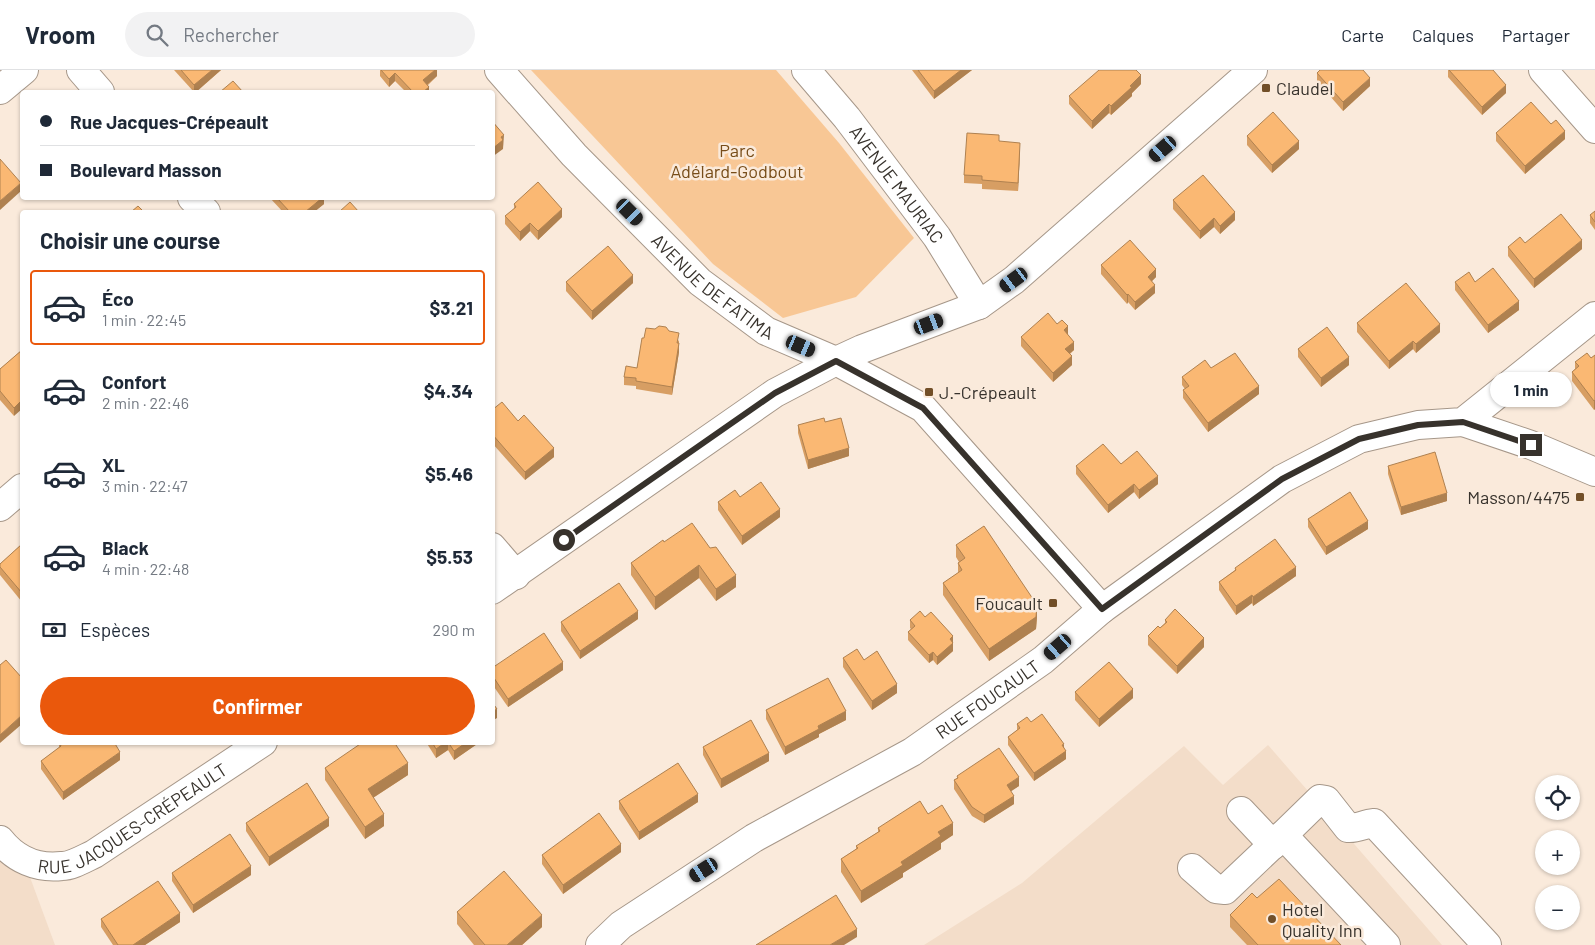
<!DOCTYPE html>
<html lang="fr">
<meta charset="utf-8">
<style>
body{margin:0;font-family:Barlow,sans-serif;background:#f2f2f3;color:#1f2937;height:100vh;display:flex;flex-direction:column;font-size:19px;white-space:nowrap}
*{box-sizing:border-box;margin:0}
p{font-size:16px;color:#747a83}
.icon{flex:none;width:28px;height:28px;fill:none;stroke:currentColor;stroke-width:2;stroke-linecap:round;stroke-linejoin:round}
.map{position:relative;flex:1;overflow:hidden}
.details{position:absolute;left:20px;top:140px;width:475px;height:535px;display:flex;flex-direction:column;background:#fff;border-radius:5px;box-shadow:0 1px 4px #0004}
.details>*{flex:none}
.banner{position:absolute;left:20px;top:20px;width:475px;height:110px;border-radius:5px;box-shadow:0 1px 4px #0004;display:grid;align-content:center;height:110px;padding:0 20px;background:#fff}
.buttons{position:absolute;left:1535px;top:705px;display:grid;gap:10px}
.buttons a{display:grid;place-items:center;width:45px;height:45px;border-radius:50%;background:#fff;box-shadow:0 1px 4px #0004;font-size:25px}
.end{position:absolute;width:22px;height:22px;margin:-11px;border:6px solid #37322c;background:#fff;box-shadow:0 0 0 2px #fff}
.from{border-radius:50%}
.bubble{position:absolute;height:35px;border-radius:18px;background:#fff;box-shadow:0 1px 4px #0004;font-size:16px;font-weight:700;line-height:35px;text-align:center}
.car{position:absolute;width:15px;height:30px;margin:-15px -8px;border-radius:6px;box-shadow:0 0 4px 1px #0007;background:linear-gradient(#222 24%,#8ab4d8 0 40%,#222 0 76%,#8ab4d8 0 86%,#222 0)}
.banner b{display:flex;align-items:center;gap:18px;height:48px;font-size:19px}
.banner b+b{border-top:1px solid #e0e1e3}
.banner i{width:12px;height:12px;background:#1f2937}
ul{padding:0;list-style:none}
li{display:flex;align-items:center;gap:15px;height:75px;margin:0 10px 8px;padding:0 10px;border:2px solid transparent;border-radius:5px}
li div{flex:1}
li b{display:block;font-size:19px}
li em{font-style:normal;font-weight:700}
li.selected{border-color:#ea580c}
li>.icon{width:45px;height:45px;stroke-width:1.5}
h2{padding:0 20px;font-size:22px;line-height:60px}
.pay{display:flex;align-items:center;gap:12px;height:55px;padding:0 20px;font-size:19px}
.pay p{margin-inline-start:auto}
.action{display:flex;gap:10px;margin-top:auto;padding:10px 20px}
.action a{flex:1;height:58px;border-radius:30px;background:#ea580c;color:#fff;font-size:20px;font-weight:700;line-height:58px;text-align:center}
header{display:flex;align-items:center;gap:30px;box-sizing:border-box;height:70px;padding:0 25px;background:#fff;border-bottom:1px solid #e0e1e3}
header strong{font-size:24px}
nav{display:flex;gap:28px;margin-inline-start:auto;font-size:18px}
.search{width:350px;height:45px;background:#f2f2f3;display:flex;align-items:center;gap:12px;box-sizing:border-box;padding:0 18px;border-radius:28px;color:#747a83;font-size:19px}
.map>svg:first-child{display:block}
.built{fill:#f3ddc9}
.green{fill:#f8c795}
.lines{fill:none;stroke-linecap:round;stroke-linejoin:round}
.minor-casing{stroke:#a69789;stroke-width:30}
.minor{stroke:#fff;stroke-width:28}
.wall{fill:#d79e63}
.shaded-wall{fill:#af8150}
.building{fill:#fab873;stroke:#af8150}
.route{stroke:#37322c;stroke-width:6}
.poi-dot{fill:#724f28;stroke:#faeadb;stroke-width:2}
.labels{text-anchor:middle;dominant-baseline:central;stroke-width:5;stroke-linejoin:round;paint-order:stroke}
.poi-label{font-size:18px;fill:#37322c;stroke:#faeadb;text-anchor:start}
.park-label{font-size:18px;fill:#784d19;stroke:#faeadb}
.street-label{font-size:18px;fill:#37322c;stroke:#faeadb}
</style>
<header>
<strong>Vroom</strong>
<div class="search"><svg class="icon" aria-label="search" viewBox="0 0 24 24"><circle cx="10" cy="10" r="6"/><path d="M15 15l6 6"/></svg>Rechercher</div>
<nav><a>Carte</a><a>Calques</a><a>Partager</a></nav>
</header>
<div class="map">
<svg width="1595" height="875" viewBox="0 0 1595 875">
<rect width="100%" height="100%" fill="#faeadb"/>
<g class="built">
<path d="M1268,675L1442,875H924L1022,813L1184,676L1223,715Z"/>
<path d="M0,770L24,791L55,875H0Z"/>
</g>
<path class="green" d="M531,0H776L839,73L914,168L856,227L783,248L713,194Z"/>
<g class="lines">
<g class="minor-casing">
<g id="minor">
<path d="M81,0L100,22"/>
<path id="s1" d="M499,0L574,85L700,212L766,261L836,291L923,338L1102,539"/>
<path id="s2" d="M806,0L847,48L937,167L979,235"/>
<path d="M1543,0L1595,59"/>
<path d="M0,20L24,0"/>
<path d="M192,128L206,142"/>
<path d="M1463,352L1531,375L1595,402"/>
<path d="M0,437L22,418"/>
<path d="M492,477L516,505"/>
<path d="M492,520L775,323L836,291L862,279L979,235L1014,210L1253,0"/>
<path d="M1241,741L1273,775"/>
<path d="M1283,765L1320,729L1326,730L1348,758C1357,759 1364,754 1374,753L1487,875"/>
<path id="s3" d="M0,770C15,789 37,799 62,796C72,796 85,788 94,784L263,672"/>
<path d="M1192,798L1216,819L1225,820L1283,765L1386,875"/>
<path id="s4" d="M600,875L621,855L754,768L912,682L1043,590L1102,539L1282,409L1359,369L1418,355L1463,352L1595,246"/>
</g>
</g>
<use href="#minor" class="minor"/>
</g>
<g class="wall">
<path d="M174,0H221L196,22H194Z"/>
<path d="M380,0H437V6L428,15L429,22H406L395,11L389,17L380,6Z"/>
<path d="M912,0H972L934,29Z"/>
<path d="M1448,0H1493L1506,23L1482,45L1448,7Z"/>
<path d="M1317,3L1370,16L1343,41L1317,11Z"/>
<path d="M1141,14L1132,23V26L1111,45L1109,43L1092,59L1069,34V26Z"/>
<path d="M1551,54L1565,69L1525,104L1496,71V63Z"/>
<path d="M1247,66L1299,79L1272,103L1247,75Z"/>
<path d="M999,71L1020,81L1018,121L982,119V114L964,113V105Z"/>
<path d="M270,128H324V134L314,142H283Z"/>
<path d="M1173,130L1235,150L1220,164L1214,157L1200,169L1173,139Z"/>
<path d="M514,134L562,147L538,170L530,161L520,171L505,154V146L514,139Z"/>
<path d="M1595,141V160L1590,153V145Z"/>
<path d="M1525,173L1582,179L1534,218L1508,186V177Z"/>
<path d="M1101,195L1156,207L1152,211L1155,223L1135,240L1128,232L1127,234L1101,204Z"/>
<path d="M566,212L633,213L592,250L566,221Z"/>
<path d="M1455,212H1475L1519,240L1488,263L1455,220Z"/>
<path d="M1357,253L1440,262L1416,283L1413,279L1389,299L1357,262Z"/>
<path d="M1057,254L1068,265L1074,280L1070,284L1072,295L1053,312L1021,276V267Z"/>
<path d="M669,261L679,271V282L672,325L636,319V316L624,315V307L637,298L644,268Z"/>
<path d="M1298,279L1349,295L1321,317L1298,287Z"/>
<path d="M22,280L14,346L0,330V299Z"/>
<path d="M1595,285V339L1594,340L1572,311V302L1575,299V292L1591,288Z"/>
<path d="M1182,307L1259,324L1208,362L1183,328V320L1185,319L1182,315Z"/>
<path d="M492,340L518,351L554,387L525,410L492,373Z"/>
<path d="M798,355L849,386L808,399L798,363Z"/>
<path d="M1121,394L1158,414L1139,429L1134,422L1108,443L1076,404V396Z"/>
<path d="M1388,396L1447,431L1401,445L1388,404Z"/>
<path d="M718,432L780,447L742,475L718,440Z"/>
<path d="M1308,449L1368,459L1326,485L1308,457Z"/>
<path d="M664,472L736,517L716,531L699,508L655,540L631,505V493Z"/>
<path d="M22,474V532L0,505V494Z"/>
<path d="M956,475L1037,547L1036,559L989,591L943,525V513L958,503V493L959,492L956,487Z"/>
<path d="M1235,498L1296,506L1253,536L1252,533L1236,545L1219,520V512L1235,500Z"/>
<path d="M925,547L953,573V581L937,595L933,590L929,593L908,570V562L911,559L910,558V550Z"/>
<path d="M638,549L580,589L561,561V552Z"/>
<path d="M1165,550L1204,577L1177,604L1148,575V566L1160,558L1165,553Z"/>
<path d="M843,588L864,590L897,623L872,640L843,597Z"/>
<path d="M492,598L563,600L508,637L492,614Z"/>
<path d="M1075,622L1133,628L1099,657L1075,630Z"/>
<path d="M766,640L846,650L819,664V667L785,685L766,649Z"/>
<path d="M1031,652L1064,677L1066,689L1034,711L1008,675V667L1017,660V654Z"/>
<path d="M59,672L120,690L63,730L41,699V691L59,678Z"/>
<path d="M426,672H480L454,690L448,680L436,688Z"/>
<path d="M703,677L769,691L721,718L703,685Z"/>
<path d="M325,698L408,705L373,728L384,756L365,769L325,710Z"/>
<path d="M957,706L1019,716L1010,721L1014,734L984,753L972,746L954,719V710L957,708Z"/>
<path d="M619,731L698,732L639,770L619,739Z"/>
<path d="M928,744L953,765L941,773V779L903,803V807L861,833L841,802V789L856,779V776L878,762V758Z"/>
<path d="M246,753L329,756L269,796L246,761Z"/>
<path d="M621,782L563,824L542,794V785Z"/>
<path d="M172,803L251,805L193,843L172,811Z"/>
<path d="M1257,828L1341,875H1247L1230,857V845Z"/>
<path d="M457,842L542,857L522,875H474L457,854Z"/>
<path d="M101,849L180,852L145,875H113L101,857Z"/>
</g>
<g class="shaded-wall">
<path d="M212,0H221L196,22H194V15Z"/>
<path d="M435,0H437V6L423,18V10Z"/>
<path d="M961,0H972L934,29V21Z"/>
<path d="M395,3V11L389,17V9Z"/>
<path d="M1141,5V14L1132,23V26L1111,45V36Z"/>
<path d="M1370,8V16L1343,41V32Z"/>
<path d="M1506,15V23L1482,45V37Z"/>
<path d="M429,17V22H423Z"/>
<path d="M1109,34V43L1092,59V51Z"/>
<path d="M1565,61V69L1525,104V96Z"/>
<path d="M504,65L503,79L492,87V79L501,67Z"/>
<path d="M1299,71V79L1272,103V95Z"/>
<path d="M1020,73V81L1018,121V113Z"/>
<path d="M21,113V121L0,140V131Z"/>
<path d="M322,128H324V134L314,142H305Z"/>
<path d="M562,139V147L538,170V161Z"/>
<path d="M1235,142V150L1220,164V156Z"/>
<path d="M1214,148V157L1200,169V161Z"/>
<path d="M530,153V161L520,171V162Z"/>
<path d="M1582,170V179L1534,218V209Z"/>
<path d="M1156,199V207L1148,215V207Z"/>
<path d="M633,205V213L592,250V241Z"/>
<path d="M1155,215V223L1135,240V232Z"/>
<path d="M1128,224V232L1127,234V225Z"/>
<path d="M1519,231V240L1488,263V255Z"/>
<path d="M1440,254V262L1416,283V274Z"/>
<path d="M1068,256V265L1064,268V260Z"/>
<path d="M1413,271V279L1389,299V291Z"/>
<path d="M1074,272V280L1065,287V279Z"/>
<path d="M679,273V282L672,325V317Z"/>
<path d="M1072,286V295L1053,312V303Z"/>
<path d="M1349,287V295L1321,317V308Z"/>
<path d="M1259,316V324L1208,362V353Z"/>
<path d="M22,330V339L14,346V338Z"/>
<path d="M1595,330V339L1594,340V331Z"/>
<path d="M554,378V387L525,410V402Z"/>
<path d="M849,378V386L808,399V390Z"/>
<path d="M1158,406V414L1139,429V420Z"/>
<path d="M1134,414V422L1108,443V435Z"/>
<path d="M1447,423V431L1401,445V437Z"/>
<path d="M780,439V447L742,475V466Z"/>
<path d="M1368,451V459L1326,485V477Z"/>
<path d="M699,495V508L655,540V527Z"/>
<path d="M1296,497V506L1253,536V527Z"/>
<path d="M736,505V517L716,531V519Z"/>
<path d="M1252,525V533L1236,545V536Z"/>
<path d="M1037,535V547L1036,559L989,591V579Z"/>
<path d="M638,541V549L580,589V581Z"/>
<path d="M953,566V581L937,595V587L950,569Z"/>
<path d="M1204,568V577L1177,604V596Z"/>
<path d="M933,582V590L929,593V585Z"/>
<path d="M563,592V600L508,637V629Z"/>
<path d="M897,614V623L872,640V631Z"/>
<path d="M1133,619V628L1099,657V649Z"/>
<path d="M497,639V648L492,651V642Z"/>
<path d="M846,641V650L819,664V667L785,685V677L818,656Z"/>
<path d="M22,645V654L0,673V665Z"/>
<path d="M446,672H448V680L436,688V679Z"/>
<path d="M467,672H480L454,690V681Z"/>
<path d="M1064,674V682L1066,681V689L1034,711V703Z"/>
<path d="M120,682V690L63,730V722Z"/>
<path d="M769,683V691L721,718V709Z"/>
<path d="M408,693V705L368,731V719Z"/>
<path d="M1019,707V716L1007,724V715Z"/>
<path d="M698,724V732L639,770V762Z"/>
<path d="M1014,726V734L984,753V745Z"/>
<path d="M384,744V756L365,769V757Z"/>
<path d="M329,748V756L269,796V787Z"/>
<path d="M953,753V765L941,773V779L903,803V807L861,833V821L901,792L938,762Z"/>
<path d="M621,774V782L563,824V815Z"/>
<path d="M251,796V805L193,843V835Z"/>
<path d="M180,843V852L145,875H133Z"/>
<path d="M542,845V857L522,875H507Z"/>
<path d="M857,859V867L844,875H830Z"/>
</g>
<g class="building">
<path d="M181,0H212L194,15Z"/>
<path d="M381,0H435L423,10L429,17L423,22H413L395,3L389,9Z"/>
<path d="M918,0H961L934,21Z"/>
<path d="M1099,0H1136L1141,5L1130,16L1132,17L1111,36L1109,34L1092,51L1069,26Z"/>
<path d="M1320,0H1363L1370,8L1343,32L1317,3Z"/>
<path d="M1449,0H1493L1506,15L1482,37Z"/>
<path d="M233,11L243,22H220Z"/>
<path d="M1531,32L1551,54L1556,50L1565,61L1525,96L1496,63Z"/>
<path d="M1273,42L1299,71L1272,95L1247,66Z"/>
<path d="M492,51L504,65L501,67L503,70L492,79Z"/>
<path d="M967,63L999,65V71L1020,73L1018,113L982,110V106L964,105Z"/>
<path d="M0,89L21,113L0,131Z"/>
<path d="M1203,105L1235,142L1220,156L1214,148L1200,161L1173,130Z"/>
<path d="M538,112L562,139L538,161L530,153L520,162L505,146L516,137L514,134Z"/>
<path d="M277,128H322L305,142H290Z"/>
<path d="M350,132L359,142H339Z"/>
<path d="M138,136L144,142H131Z"/>
<path d="M1595,141V152L1590,145Z"/>
<path d="M1561,144L1582,170L1534,209L1508,177L1520,167L1525,173Z"/>
<path d="M1130,170L1156,199L1148,207L1155,215L1135,232L1128,224L1127,225L1101,195Z"/>
<path d="M608,176L633,205L592,241L566,212Z"/>
<path d="M1493,198L1519,231L1488,255L1455,212L1469,202L1475,212Z"/>
<path d="M1406,213L1440,254L1416,274L1413,271L1389,291L1357,253Z"/>
<path d="M1048,243L1057,254L1062,250L1068,256L1064,260L1074,272L1065,279L1072,286L1053,303L1021,267Z"/>
<path d="M659,256L666,257L669,261L679,263L677,273H679L672,317L636,311V308L624,307L626,296L637,298L642,268H644L646,258L655,259Z"/>
<path d="M1327,257L1349,287L1321,308L1298,279Z"/>
<path d="M22,280V330L14,338L0,321V299Z"/>
<path d="M1235,283L1259,316L1208,353L1183,320L1189,316L1182,307L1205,290L1211,298Z"/>
<path d="M1587,283L1591,288L1595,285V330L1594,331L1572,302L1579,296L1575,292Z"/>
<path d="M502,332L518,351L524,345L554,378L525,402L492,364V340Z"/>
<path d="M824,348L825,352L841,348L849,378L808,390L798,355Z"/>
<path d="M1103,374L1121,394L1137,381L1158,406L1139,420L1134,414L1108,435L1076,396Z"/>
<path d="M1435,382L1447,423L1401,437L1388,396Z"/>
<path d="M761,412L780,439L742,466L718,432L735,420L740,427Z"/>
<path d="M1350,422L1368,451L1326,477L1308,449Z"/>
<path d="M692,453L710,478L716,477L736,505L716,519L699,495L655,527L631,493L663,470L664,472Z"/>
<path d="M984,456L1037,535L1036,547L989,579L943,513L962,500L958,493L965,488L956,475Z"/>
<path d="M1275,469L1296,497L1253,527L1252,525L1236,536L1219,512L1236,500L1235,498Z"/>
<path d="M22,474V523L0,497V494Z"/>
<path d="M619,513L638,541L580,581L561,552Z"/>
<path d="M1175,539L1204,568L1177,596L1148,566L1158,556L1160,558L1167,552L1165,550Z"/>
<path d="M920,541L925,547L931,542L953,566L950,569L953,573L937,587L933,582L929,585L908,562L915,556L910,550Z"/>
<path d="M544,563L563,592L508,629L492,605V598Z"/>
<path d="M857,579L864,590L877,581L897,614L872,631L843,588Z"/>
<path d="M6,590L22,608V645L0,665V595Z"/>
<path d="M1109,592L1133,619L1099,649L1075,622Z"/>
<path d="M828,608L846,641L818,656L819,659L785,677L766,640Z"/>
<path d="M492,632L497,639L492,642Z"/>
<path d="M1042,644L1064,674L1062,675L1066,681L1034,703L1008,667L1020,658L1017,654L1027,647L1031,652Z"/>
<path d="M751,650L769,683L721,709L703,677Z"/>
<path d="M59,672H114L120,682L63,722L41,691L61,676Z"/>
<path d="M363,672H394L408,693L368,719L384,744L365,757L325,698Z"/>
<path d="M432,672H446L436,679Z"/>
<path d="M448,672H467L454,681Z"/>
<path d="M999,678L1019,707L1007,715L1014,726L984,745L972,737L954,710L958,708L957,706Z"/>
<path d="M678,693L698,724L639,762L619,731Z"/>
<path d="M307,713L329,748L269,787L246,753Z"/>
<path d="M920,731L928,744L942,735L953,753L938,762L941,766L901,792L903,795L861,821L841,789L858,778L856,776L880,761L878,758Z"/>
<path d="M599,743L621,774L563,815L542,785Z"/>
<path d="M230,764L251,796L193,835L172,803Z"/>
<path d="M504,801L542,845L507,875H485L457,842Z"/>
<path d="M1279,809L1341,875H1258L1230,845L1252,823L1257,828Z"/>
<path d="M158,811L180,843L133,875H118L101,849Z"/>
<path d="M836,825L857,859L830,875H756Z"/>
</g>
<g class="lines">
<path class="route" d="M564,470L775,323L836,291L923,338L1102,539L1282,409L1359,369L1418,355L1463,352L1531,375"/>
</g>
<g class="poi-dot">
<rect x="1261" y="13" width="10" height="10" rx="2.5"/>
<rect x="924" y="317" width="10" height="10" rx="2.5"/>
<rect x="1575" y="422" width="10" height="10" rx="2.5"/>
<rect x="1048" y="528" width="10" height="10" rx="2.5"/>
<circle cx="1272" cy="849" r="5"/>
</g>
<g class="labels">
<g class="poi-label">
<text x="1276" y="18">Claudel</text>
<text x="939" y="322">J.-Crépeault</text>
<text x="1570" y="427" text-anchor="end">Masson/4475</text>
<text x="1043" y="533" text-anchor="end">Foucault</text>
<text x="1282" y="839">Hotel<tspan x="1282" dy="21">Quality Inn</tspan></text>
</g>
<g class="park-label">
<text x="737" y="80">Parc<tspan x="737" dy="21">Adélard-Godbout</tspan></text>
</g>
<g class="street-label">
<text stroke="none"><textPath href="#s2" startOffset="146">AVENUE MAURIAC</textPath></text>
<text stroke="none"><textPath href="#s1" startOffset="305">AVENUE DE FATIMA</textPath></text>
<text stroke="none"><textPath href="#s4" startOffset="460">RUE FOUCAULT</textPath></text>
<text stroke="none"><textPath href="#s3" startOffset="154">RUE JACQUES-CRÉPEAULT</textPath></text>
</g>
</g>
</svg>
<div class="buttons">
<a><svg class="icon" aria-label="locate" viewBox="0 0 24 24"><circle cx="12" cy="12" r="6"/><path d="M12 2v4M12 18v4M2 12h4M18 12h4"/></svg></a>
<a>+</a>
<a>−</a>
</div>
<i class="end from" style="left:564px;top:470px"></i>
<i class="end" style="left:1531px;top:375px"></i>
<div class="bubble" style="left:1490px;top:302px;width:82px">1 min</div>
<i class="car" style="left:1163px;top:79px;rotate:229deg"></i>
<i class="car" style="left:630px;top:142px;rotate:135deg"></i>
<i class="car" style="left:1014px;top:210px;rotate:234deg"></i>
<i class="car" style="left:929px;top:254px;rotate:69deg"></i>
<i class="car" style="left:801px;top:276px;rotate:113deg"></i>
<i class="car" style="left:1058px;top:577px;rotate:229deg"></i>
<i class="car" style="left:704px;top:800px;rotate:237deg"></i>
<div class="banner">
<b><i class="from"></i>Rue Jacques-Crépeault</b>
<b><i></i>Boulevard Masson</b>
</div>
<section class="details">
<h2>Choisir une course</h2>
<ul>
<li class="selected"><svg class="icon" aria-label="car" viewBox="0 0 24 24"><path d="M5 17H2v-5l4-1 3-4h7l3 4 3 1v5h-3M9 17h6M6 11h13"/><circle cx="7" cy="17" r="2"/><circle cx="17" cy="17" r="2"/></svg><div><b>Éco</b><p>1 min · 22:45</p></div><em>$3.21</em></li>
<li><svg class="icon" aria-label="car" viewBox="0 0 24 24"><path d="M5 17H2v-5l4-1 3-4h7l3 4 3 1v5h-3M9 17h6M6 11h13"/><circle cx="7" cy="17" r="2"/><circle cx="17" cy="17" r="2"/></svg><div><b>Confort</b><p>2 min · 22:46</p></div><em>$4.34</em></li>
<li><svg class="icon" aria-label="car" viewBox="0 0 24 24"><path d="M5 17H2v-5l4-1 3-4h7l3 4 3 1v5h-3M9 17h6M6 11h13"/><circle cx="7" cy="17" r="2"/><circle cx="17" cy="17" r="2"/></svg><div><b>XL</b><p>3 min · 22:47</p></div><em>$5.46</em></li>
<li><svg class="icon" aria-label="car" viewBox="0 0 24 24"><path d="M5 17H2v-5l4-1 3-4h7l3 4 3 1v5h-3M9 17h6M6 11h13"/><circle cx="7" cy="17" r="2"/><circle cx="17" cy="17" r="2"/></svg><div><b>Black</b><p>4 min · 22:48</p></div><em>$5.53</em></li>
</ul>
<div class="pay"><svg class="icon" aria-label="cash" viewBox="0 0 24 24"><path d="M3 7h18v10H3z"/><circle cx="12" cy="12" r="2"/></svg>Espèces<p>290 m</p></div>
<div class="action"><a>Confirmer</a></div>
</section>
</div>
